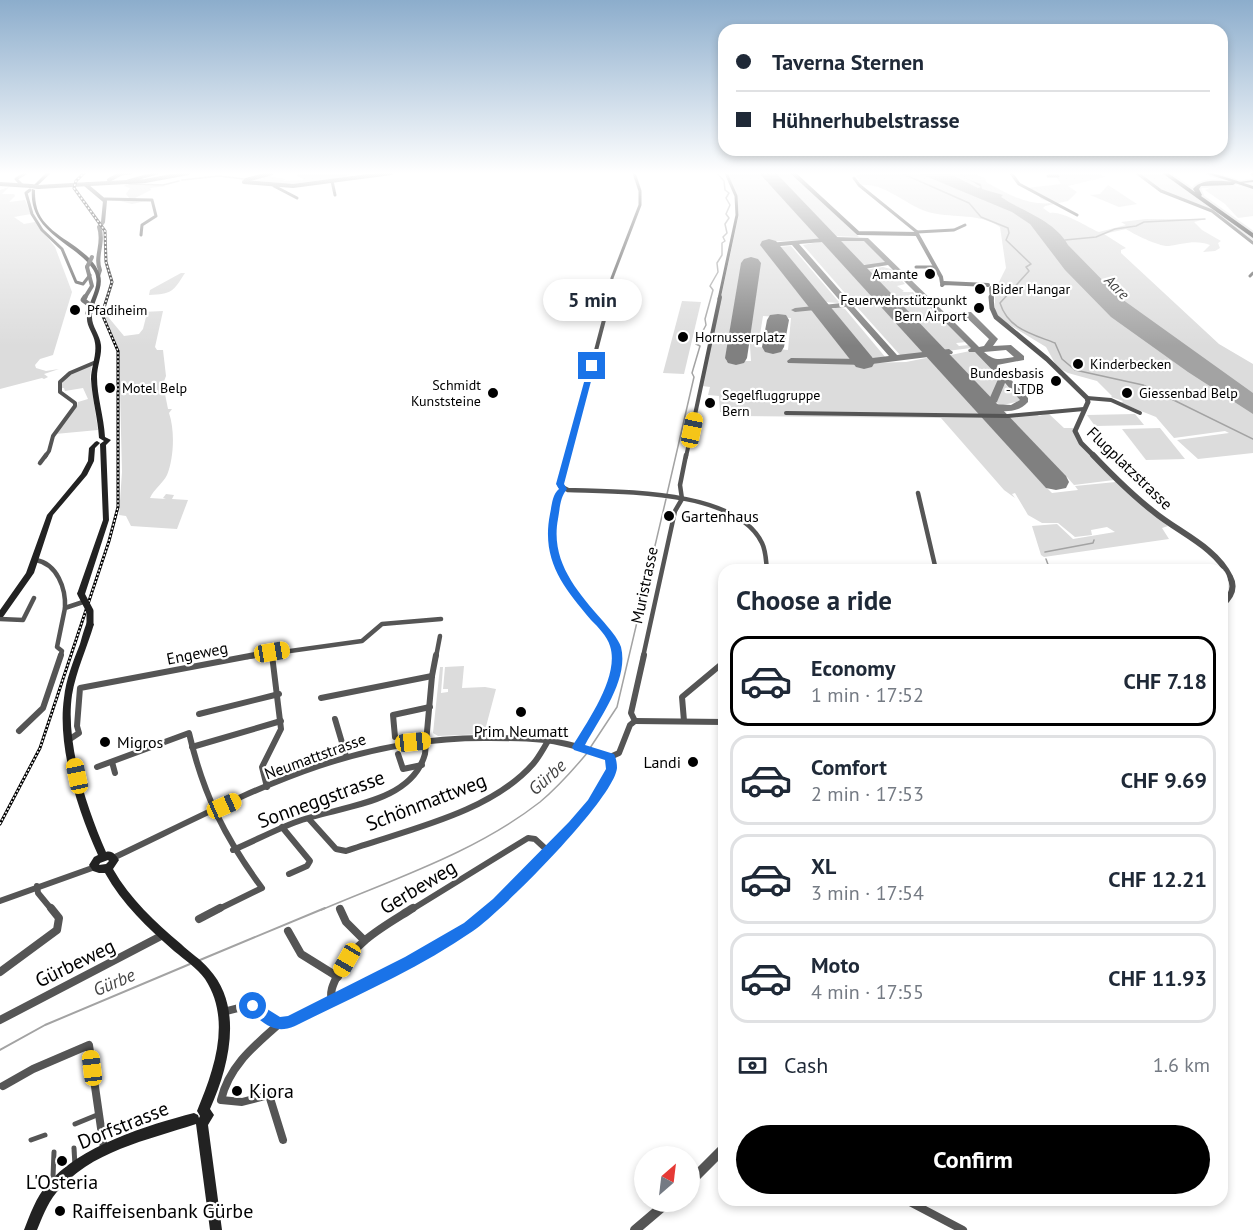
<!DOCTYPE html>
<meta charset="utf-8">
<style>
body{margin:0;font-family:"PT Sans",sans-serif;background:#f2f2f3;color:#1f2937;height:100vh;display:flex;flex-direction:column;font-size:22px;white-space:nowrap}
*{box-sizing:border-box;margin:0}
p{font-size:20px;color:#747a83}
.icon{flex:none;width:33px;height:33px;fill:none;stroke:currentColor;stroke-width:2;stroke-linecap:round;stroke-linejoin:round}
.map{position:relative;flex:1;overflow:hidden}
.drawer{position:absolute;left:718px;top:564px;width:510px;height:642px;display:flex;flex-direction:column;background:#fff;border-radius:18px;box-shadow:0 3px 9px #0003}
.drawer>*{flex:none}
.top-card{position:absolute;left:718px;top:24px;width:510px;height:132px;border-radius:18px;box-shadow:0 3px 9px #0003;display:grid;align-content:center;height:132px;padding:0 18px;background:#fff}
.needle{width:39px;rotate:28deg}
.buttons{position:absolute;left:634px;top:1146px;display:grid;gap:12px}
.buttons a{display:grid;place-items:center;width:66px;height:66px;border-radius:50%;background:#fff;box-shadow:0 3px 9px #0003;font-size:30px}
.end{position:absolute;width:27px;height:27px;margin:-14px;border:8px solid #1a73e8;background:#fff;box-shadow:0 0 0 3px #fff}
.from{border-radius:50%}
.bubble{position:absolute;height:42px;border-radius:21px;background:#fff;box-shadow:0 3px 9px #0003;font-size:20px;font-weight:800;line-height:42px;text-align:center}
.car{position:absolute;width:18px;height:36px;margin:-18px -9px;border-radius:8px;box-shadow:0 0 4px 2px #0007;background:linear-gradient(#f5c518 24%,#345 0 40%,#f5c518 0 76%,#345 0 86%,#f5c518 0)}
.top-card b{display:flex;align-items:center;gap:21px;height:57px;font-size:22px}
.top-card b+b{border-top:2px solid #e0e1e3}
.top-card i{width:15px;height:15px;background:#1f2937}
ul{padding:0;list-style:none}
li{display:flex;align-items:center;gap:18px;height:90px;margin:0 12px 9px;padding:0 6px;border:3px solid #e0e1e3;border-radius:18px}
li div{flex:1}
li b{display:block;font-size:22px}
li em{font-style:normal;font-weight:800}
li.selected{border-color:#000}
li>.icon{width:54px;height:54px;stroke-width:1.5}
h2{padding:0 18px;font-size:27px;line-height:72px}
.pay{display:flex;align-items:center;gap:15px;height:66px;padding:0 18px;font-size:22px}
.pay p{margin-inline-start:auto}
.cta{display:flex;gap:12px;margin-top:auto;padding:12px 18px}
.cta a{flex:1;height:69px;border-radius:36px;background:#000;color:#fff;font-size:24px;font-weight:800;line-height:69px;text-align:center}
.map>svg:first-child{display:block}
.green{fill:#dcdcdc;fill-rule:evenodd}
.water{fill:#a3a3a3}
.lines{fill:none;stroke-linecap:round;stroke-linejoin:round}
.stream-far1{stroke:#a3a3a3;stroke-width:1.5}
.stream{stroke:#a3a3a3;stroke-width:2}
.taxiway{fill:#808080;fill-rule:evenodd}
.runway{fill:#808080;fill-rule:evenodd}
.primary-casing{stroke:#dbdbdb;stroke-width:3}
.trunk-casing{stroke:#dbdbdb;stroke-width:3}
.motorway-casing{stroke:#dbdbdb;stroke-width:4}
.pedestrian{stroke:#555;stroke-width:5}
.minor-far4{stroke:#555;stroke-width:3}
.minor-far3{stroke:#555;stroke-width:4}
.minor-far2{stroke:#555;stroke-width:4.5}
.minor-far1{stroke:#555;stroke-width:6}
.minor{stroke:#555;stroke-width:8}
.tertiary-far3{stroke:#555;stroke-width:4}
.tertiary-far2{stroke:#555;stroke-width:5}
.tertiary-far1{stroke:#555;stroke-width:6}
.tertiary{stroke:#555;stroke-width:10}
.secondary{fill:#222;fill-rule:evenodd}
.primary{fill:#000;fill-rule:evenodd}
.trunk{fill:#000;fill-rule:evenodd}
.motorway{fill:#000;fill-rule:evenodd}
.rail-casing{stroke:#000;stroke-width:3}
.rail{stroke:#fff;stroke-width:1.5;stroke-dasharray:2;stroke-linecap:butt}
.tertiary-bridge{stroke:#555;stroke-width:4}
.secondary-bridge{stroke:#222;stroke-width:7}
.route{fill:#1a73e8}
.poi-dot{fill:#000;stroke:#fff;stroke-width:2}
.labels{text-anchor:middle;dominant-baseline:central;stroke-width:4.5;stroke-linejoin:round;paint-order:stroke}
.far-poi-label{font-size:14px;fill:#000;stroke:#fff;text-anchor:start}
.far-water-label{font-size:15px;font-style:italic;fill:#444;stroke:#fff}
.street-label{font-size:16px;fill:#000;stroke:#fff}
.poi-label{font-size:16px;fill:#000;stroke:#fff;text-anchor:start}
.water-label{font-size:18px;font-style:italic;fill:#444;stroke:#fff}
.near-street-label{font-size:20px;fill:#000;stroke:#fff}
.near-poi-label{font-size:20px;fill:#000;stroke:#fff;text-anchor:start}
</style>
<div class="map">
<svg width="1253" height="1230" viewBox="0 0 1253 1230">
<rect width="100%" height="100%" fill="#fff"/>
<g class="green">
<path d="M353,173L345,177L292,185L252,180L268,176L285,179L283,181L304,180L296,175L301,174Z"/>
<path d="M727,173H762L769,181L766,182L773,186L822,239L762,242L857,360L791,359V362L867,363L906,362L931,357L1040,475V481L1052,493L1078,490L1075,486L1116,482L1168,526L1162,528L1169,539L1044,557L1041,555L1032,526L1057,524L1073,539L1115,532L1107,527L1091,530L1092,535L1075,537L1058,523H1042L1028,515L1015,493L1012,494L1015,498L1004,490L941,418L735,416V412H720L719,396L708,395L710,387L702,386L739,214L737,198ZM744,260L756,262L748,316L751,361H726ZM763,316L791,318L788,350L758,347Z"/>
<path d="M773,173H792L859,237L832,236Z"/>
<path d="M865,173H973L985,178L986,182C1008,194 1027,206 1053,203L1041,199L1039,196L1027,188L1061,184L1054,173H1100L1105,177L1068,186L1077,192L1068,201L1045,206L1043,208L1050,213C1062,210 1087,227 1099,232L1126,225L1121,222L1146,219H1206L1194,222L1202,230L1221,241L1218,243L1220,248L1215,251L1203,252L1210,245C1197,239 1181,244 1169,246C1160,247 1133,234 1126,229L1104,234L1126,248L1121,250V253L1219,344L1253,364V453L1198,459L1177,440L1229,433L1225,431L1174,438L1156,417L1121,403L1123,401L1111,397L1112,396L1097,381L1068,373L1057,367L1046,347L1000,319L995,310V290L1006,268L1000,227C979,213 955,218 932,213C906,207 887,182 859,185L857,180H860L855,176Z"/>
<path d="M1136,173H1160L1206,207L1165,192Z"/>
<path d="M128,182L166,186L150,188L151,190L133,199L150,200L132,204L120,201L131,200L126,194L130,188L124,186Z"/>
<path d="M1108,185L1137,204L1119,207L1090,195L1100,194Z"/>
<path d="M1235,186L1253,189V216L1238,218L1225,204L1205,190L1212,187Z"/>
<path d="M9,187L2,194H14L15,196L9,202L25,200L31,214L14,217L24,224L35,222L55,247L72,292L53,355L40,359L35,365L36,368L46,371L59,369L44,374L48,377L44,379L42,378L0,389V190Z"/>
<path d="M842,239L865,240L887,262C862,271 853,260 838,242Z"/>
<path d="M824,241L879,300H851L803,245Z"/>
<path d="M791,246L839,302L838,303L825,302L779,247Z"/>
<path d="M883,267L891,269L905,284L897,286L904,291L902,292H913L915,295L891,297L865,270Z"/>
<path d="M181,273H185C173,292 172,294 149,295L150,290Z"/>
<path d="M682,301L701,302L684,374L663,373Z"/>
<path d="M908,301L924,302L966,342L956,343L959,346L969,345L971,348L947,351L940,350L897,303Z"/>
<path d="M882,303L929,354L901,356L857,307Z"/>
<path d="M838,307L845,309L886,358L873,360L831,310Z"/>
<path d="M163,311L155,347L157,350H163L166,376L163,384L168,409H172L169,413C175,430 174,458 167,475C163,483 154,489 150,498L166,499L163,498L166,494L174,495L172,499L188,500L177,529L131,526L126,516L119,515L122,472L119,350L104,314V312L124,336L139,334L143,329L146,317L142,312Z"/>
<path d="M970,351L979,353L998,373L997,376L1001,380L989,401L946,356Z"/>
<path d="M92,365L90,377L98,430L55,434L77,406L78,402L88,399L83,388L65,391L64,388H60C65,374 79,370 92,365Z"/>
<path d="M1004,383L1020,398V401L1003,405L995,403Z"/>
<path d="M1048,413L1064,428H1073L1079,442L1114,480L1074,485L1067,477L1057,473L1003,416L1036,414L1039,416Z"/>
<path d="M1135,414L1144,425L1095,426L1087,415Z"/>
<path d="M1160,428L1185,459L1146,460L1122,429Z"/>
<path d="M464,666L462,688L485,687L496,689L484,734L438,736L433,733L440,667H443L441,693L448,692V689H443L445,667Z"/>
</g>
<path class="water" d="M918,173H948L978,188L981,187L958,173H962L967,179L981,184L982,189L1003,195L1001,197C1023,212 1054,220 1068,245L1119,297L1253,393V414L1188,372L1111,317L1065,270L1030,224L1012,212Z"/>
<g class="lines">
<g class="stream-far1">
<path d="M901,173L969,203L981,217L1008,228L1009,233L1006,240L1031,264L1026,267L1029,271L1000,303C1008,329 1032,334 1055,343L1062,359L1075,370L1143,385L1253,439"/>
<path d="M182,180L219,176L244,179"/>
<path d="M129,184L163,185L179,181"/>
<path d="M1065,240L1096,237L1115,229L1136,226L1144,222L1205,219"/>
<path d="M667,494L694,377L692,373L700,346L696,344L706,325L705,319L713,290L710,286L718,272L717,263L722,255V243L725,241L723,237L727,233L725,224L729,218L726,214L730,205L726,198L729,193L725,190L724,181L717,173"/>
<path d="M1045,552L1093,543L1094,540"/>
<path d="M1046,559L1050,570"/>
<path d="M590,748L617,707L666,499"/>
<path d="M321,910C396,878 476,852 540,802C558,787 573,770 588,752"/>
</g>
<g class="stream">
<path d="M200,960L325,908"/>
<path d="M0,1050L45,1025L190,964"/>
</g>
<path class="taxiway" d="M825,233L834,237L868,238L945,313L971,312L998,339L993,346L1011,345L1024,356V360L997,365L1028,398V402C1017,415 995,412 981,406V402H988L999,377L975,352H969L968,350L971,348L922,299L854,307L897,355L949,349L953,352L952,354L864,365L788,363L787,361L791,358L864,359L889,356L846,307L795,312L791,310L795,308L842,303L792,245L769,247L765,245L769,243L825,238L822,235ZM834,241H864L885,262L864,265L853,262L849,264L850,266L864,269L888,265L918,295L850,302L799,244ZM966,317L989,339L984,346L979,347L950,318ZM1006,350L1014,357C1000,359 995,362 984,352ZM1005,383L1020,400L1011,405L993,404L997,402Z"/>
<g class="runway">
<path d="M759,173H776L1066,476L1069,482L1066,488L1056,490L1046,488Z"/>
<path d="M769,239L776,241L872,357L875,362L872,367L864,369L856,367L760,245L762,241Z"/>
<path d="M751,257L758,259L761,263L747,358L744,363L736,365L728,363L725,358L741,263L744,259Z"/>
<path d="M778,314L786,315L789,320L784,347L781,352L773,354L765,352L762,347L767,320L770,315Z"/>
</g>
<g class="primary-casing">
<path id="primary" d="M1205,173H1213L1253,186V189Z"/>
</g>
<g class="trunk-casing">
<g id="trunk">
<path d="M1253,173V175L1251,174V173Z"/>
<path d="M1253,180V182L1241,183L1239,182Z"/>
</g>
</g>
<g class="motorway-casing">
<path id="motorway" d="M1162,173H1168L1195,192L1193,189C1202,178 1222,181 1235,182L1236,183L1233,185L1201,186L1199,189L1202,195L1201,196L1253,233V238Z"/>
</g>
<g class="pedestrian">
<path d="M75,1124L97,1115"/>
<path d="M31,1140L45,1135"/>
<path d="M74,1148L75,1166"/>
<path d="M53,1177L54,1152"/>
</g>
<g class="minor-far4">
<path d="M1011,173L1019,184L1077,215"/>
<path d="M1137,173L1161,191L1212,211L1253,243"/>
<path d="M121,174L131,173"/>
<path d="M1048,176H1058"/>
<path d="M854,178L859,185L917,232L915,233"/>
<path d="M128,181L157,173"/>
<path d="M332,181L335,195"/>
<path d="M22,185L16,179L26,173"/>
<path d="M274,186L297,198"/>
<path d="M30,190L26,193L32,214L42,230L62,249L76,282L83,284L90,275"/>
<path d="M105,199L152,200L156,216L142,225L141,235"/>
<path d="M917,232L954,230L965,225"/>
<path d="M916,267H935"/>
<path d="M1250,276L1253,273"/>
<path d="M610,299L612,278L640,205V191L634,173"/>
<path d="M719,299L737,215L736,196L726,173"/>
</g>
<g class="minor-far3">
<path d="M1087,398L1111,400L1140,413"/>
<path d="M786,413L1008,416L1084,409"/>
<path d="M45,457L49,451L53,436L75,406V403L60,392V382L70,373L96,362"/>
<path d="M568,457L610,297"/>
<path d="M686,457L720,297"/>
</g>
<g class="minor-far2">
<path d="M568,455L560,486L568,490C619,492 736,489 762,543C766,551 766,561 767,570"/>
<path d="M40,463L46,455"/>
<path d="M563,489C555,498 553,511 552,524C549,556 564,584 585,607C597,623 616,635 616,657"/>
<path d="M918,493L936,570"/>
<path d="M36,560C57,564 66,588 65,608"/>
<path d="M0,619L23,620L34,598"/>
<path d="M272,652L273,657"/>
<path d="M60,657L62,651L57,647L65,608L83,602"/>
<path d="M247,657L362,641L382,624L441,619"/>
<path d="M436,657L440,636"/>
<path d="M643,657L675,511L682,499L680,485L686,455"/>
</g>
<g class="minor-far1">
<path d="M321,698L432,676"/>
<path d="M199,714L279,694"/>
<path d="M335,719L346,756"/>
<path d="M635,721L631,713L644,655"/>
<path d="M635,721L724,722"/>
<path d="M684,721L682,697L724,662"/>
<path d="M19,731L43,708L61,655"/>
<path d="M395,737L393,715L430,707"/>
<path d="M70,739L79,733L77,726L80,688L255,655"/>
<path d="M192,747L281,721"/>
<path d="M578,747C596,719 616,690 616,655"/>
<path d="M398,754L403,769L422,765"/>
<path d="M610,757L619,753L630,725L635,721"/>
<path d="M112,762L115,773"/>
<path d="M97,767L189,733C203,794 225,838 262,888L217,910"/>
<path d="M267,787L262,767L281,729L272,655"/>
<path d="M309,819L336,849L346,851C406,830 490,813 533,764C539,757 543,749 548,741"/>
<path d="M282,827L310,861L307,866L289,874"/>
<path d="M233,850C254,841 275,830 296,822C337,806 411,805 425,754L432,676L436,655"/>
<path d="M113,858C240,798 344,736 490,738C514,738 539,738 562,743C578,746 594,752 610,757"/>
<path d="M37,886L38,893L52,910"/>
<path d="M0,901L95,867"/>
<path d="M411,910L528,838L535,839L548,851"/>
<path d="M490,910L589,807L611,769L610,757"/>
</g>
<g class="minor">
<path d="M340,909L346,922L364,940"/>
<path d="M199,919L220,908"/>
<path d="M288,931L301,954L338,977"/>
<path d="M0,972L57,930L59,918L51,908"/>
<path d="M332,1001C329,991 334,983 338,974C355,941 383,927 413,908"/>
<path d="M223,1012L250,1005L279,1024L290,1022L439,945L469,927L492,908"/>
<path d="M0,1020L163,935"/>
<path d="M279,1024C254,1046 229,1066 221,1100L242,1102L269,1095L283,1140"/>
<path d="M3,1086L33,1069L89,1045L104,1149"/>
<path d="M906,1200L963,1230"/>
</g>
<g class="tertiary-far3">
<path d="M793,173L858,233L917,234L941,277L942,283"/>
<path d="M109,180L122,173"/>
<path d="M246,180L272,173"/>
<path d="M244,182L293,186L391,173"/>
<path d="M0,184L31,186"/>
<path d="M90,184L145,181L188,173"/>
<path d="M86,185L105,201L103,222L99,227C105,243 94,257 100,270L98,276"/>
<path d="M38,187L89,184"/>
<path d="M942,285L944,283L988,285"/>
<path d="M991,288L992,299"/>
<path d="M84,299L92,286L87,267"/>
</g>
<g class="tertiary-far2">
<path d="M85,297L83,300L90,305L88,313"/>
<path d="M991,297L992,308L996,317L1047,359L1087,398L1088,402L1075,431L1081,443L1095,457"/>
</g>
<path class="tertiary-far1" d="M1093,455C1112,475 1132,495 1154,512C1178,532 1216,547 1230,577C1236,588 1231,597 1222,605"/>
<g class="tertiary">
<path d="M690,1182L724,1148"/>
<path d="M635,1230L668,1202"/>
</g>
<g class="secondary">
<path d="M46,173H51L36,187H34V185Z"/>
<path d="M32,189L35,190C35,194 35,199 36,204C42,238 89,243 100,275C104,288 93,301 92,315C91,326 100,334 101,345C102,356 97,366 97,377C97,397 104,417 105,437L111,440L106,445L109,520L85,594L81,596L77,594L103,520L100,444L104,441L99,438C98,418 92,399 91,379C91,367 97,355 95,343C94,334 86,326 87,317C87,302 101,288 95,273C91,264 83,258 76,252C54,235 29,221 32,189Z"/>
<path d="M97,441L100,443L95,448L94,461L87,475L53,515L34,573L3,617H0V610L26,573L47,515L81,474L88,461L89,448L95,442Z"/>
<path d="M87,622H90L94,624C87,648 76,671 72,695C65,743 87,809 106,852C112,850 116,855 119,860L113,869C130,899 155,922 181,944C190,953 201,959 209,969C244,1007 229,1067 210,1109L214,1115L208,1125L222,1230H210L196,1124C148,1140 90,1151 56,1193C47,1204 42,1218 37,1230H24C30,1215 36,1197 47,1185C78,1146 148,1125 194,1113L198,1115L199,1118L200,1116L197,1111C214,1070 232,1020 205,979C197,968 185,960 174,951C148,928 122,904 105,873H99L93,871L89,865L94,857L98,855C78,811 57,747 64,698C66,679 73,662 80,644C82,637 84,629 87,622ZM108,860L109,861L106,864L99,865L100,863Z"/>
</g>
<use href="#primary" class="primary"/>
<use href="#trunk" class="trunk"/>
<use href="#motorway" class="motorway"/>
<g class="rail-casing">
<path id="rail" d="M0,824L40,748L109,541L118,507V351L102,314L112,282L106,262L105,231L74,188L76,181L84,173"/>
</g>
<use href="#rail" class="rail"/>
<g class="tertiary-bridge">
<path d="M31,186L38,187"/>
<path d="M87,267L92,257"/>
</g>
<path class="secondary-bridge" d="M81,594L90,611V624"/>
</g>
<linearGradient id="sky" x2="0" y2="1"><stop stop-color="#8cadcc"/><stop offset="0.5" stop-color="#fff"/><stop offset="1" stop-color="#fff" stop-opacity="0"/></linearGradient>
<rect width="1253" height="346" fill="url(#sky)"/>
<path class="route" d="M589,364L595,366L564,484L567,489C560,497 560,508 558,519C550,561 577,591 602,620C608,627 618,638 621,647C629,680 600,717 585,745L614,754C616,758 617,763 617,768C614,799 502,911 473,931C418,969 355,996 295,1026C273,1035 265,1023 248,1011L246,1006L248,1002L253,1000L280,1017L288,1016L405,957L464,923L493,899L569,822L588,800L606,769L605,760L574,750L572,747C587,722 620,676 610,646C607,636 598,627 591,620C563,587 541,560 550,514C552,505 552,495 559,489L556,484Z"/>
<g class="poi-dot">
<circle cx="930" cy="274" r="6"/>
<circle cx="980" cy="289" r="6"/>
<circle cx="979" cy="308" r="6"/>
<circle cx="75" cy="310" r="6"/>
<circle cx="683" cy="337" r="6"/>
<circle cx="1078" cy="364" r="6"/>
<circle cx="1056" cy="381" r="6"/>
<circle cx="110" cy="388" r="6"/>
<circle cx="493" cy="393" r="6"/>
<circle cx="1127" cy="393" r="6"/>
<circle cx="710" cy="403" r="6"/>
<circle cx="669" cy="516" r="6"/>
<circle cx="521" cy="712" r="6"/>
<circle cx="105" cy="742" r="6"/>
<circle cx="693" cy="762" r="6"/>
<circle cx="237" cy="1091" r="6"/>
<circle cx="62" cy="1161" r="6"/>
<circle cx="60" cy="1211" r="6"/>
</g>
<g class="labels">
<g class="far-poi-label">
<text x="918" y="274" text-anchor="end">Amante</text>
<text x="992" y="289">Bider Hangar</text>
<text x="967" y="300" text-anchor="end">Feuerwehrstützpunkt<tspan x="967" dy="16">Bern Airport</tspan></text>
<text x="87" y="310">Pfadiheim</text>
<text x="695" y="337">Hornusserplatz</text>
<text x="1090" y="364">Kinderbecken</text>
<text x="1044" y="373" text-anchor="end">Bundesbasis<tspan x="1044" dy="16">- LTDB</tspan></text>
<text x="481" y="385" text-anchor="end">Schmidt<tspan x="481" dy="16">Kunststeine</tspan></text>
<text x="122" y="388">Motel Belp</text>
<text x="1139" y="393">Giessenbad Belp</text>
<text x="722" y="395">Segelfluggruppe<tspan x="722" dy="16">Bern</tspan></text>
</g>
<g class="far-water-label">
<text transform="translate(1117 287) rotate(45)">Aare</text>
</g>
<g class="street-label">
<text transform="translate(1130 468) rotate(44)">Flugplatzstrasse</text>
<text transform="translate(644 585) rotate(-78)">Muristrasse</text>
<text transform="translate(197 653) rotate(-11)">Engeweg</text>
<text transform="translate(315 756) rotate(-20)">Neumattstrasse</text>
</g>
<g class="poi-label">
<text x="681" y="516">Gartenhaus</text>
<text x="521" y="731" text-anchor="middle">Prim Neumatt</text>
<text x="117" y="742">Migros</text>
<text x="681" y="762" text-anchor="end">Landi</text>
</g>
<g class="water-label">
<text transform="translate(547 777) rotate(-42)">Gürbe</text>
<text transform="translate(114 982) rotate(-23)">Gürbe</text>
</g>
<g class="near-street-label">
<text transform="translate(321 799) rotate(-20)">Sonneggstrasse</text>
<text transform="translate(426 802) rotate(-21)">Schönmattweg</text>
<text transform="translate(418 887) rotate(-31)">Gerbeweg</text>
<text transform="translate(75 963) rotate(-26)">Gürbeweg</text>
<text transform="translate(123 1125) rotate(-22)">Dorfstrasse</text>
</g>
<g class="near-poi-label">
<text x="249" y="1091">Kiora</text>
<text x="62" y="1182" text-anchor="middle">L'Osteria</text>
<text x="72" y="1211">Raiffeisenbank Gürbe</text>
</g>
</g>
</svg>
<div class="buttons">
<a><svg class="needle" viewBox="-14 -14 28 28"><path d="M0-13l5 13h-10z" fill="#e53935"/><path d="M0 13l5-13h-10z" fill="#747a83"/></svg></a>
</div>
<i class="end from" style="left:253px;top:1006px"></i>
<i class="end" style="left:592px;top:366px"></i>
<div class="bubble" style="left:543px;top:279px;width:99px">5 min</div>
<i class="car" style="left:692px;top:430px;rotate:12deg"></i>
<i class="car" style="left:272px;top:652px;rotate:81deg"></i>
<i class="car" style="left:413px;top:742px;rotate:84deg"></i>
<i class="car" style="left:77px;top:776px;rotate:348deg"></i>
<i class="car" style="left:224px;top:806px;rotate:66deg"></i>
<i class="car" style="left:347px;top:960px;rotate:210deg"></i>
<i class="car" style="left:92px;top:1068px;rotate:353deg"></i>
<div class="top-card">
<b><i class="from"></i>Taverna Sternen</b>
<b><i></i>Hühnerhubelstrasse</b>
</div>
<section class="drawer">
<h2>Choose a ride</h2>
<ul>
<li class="selected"><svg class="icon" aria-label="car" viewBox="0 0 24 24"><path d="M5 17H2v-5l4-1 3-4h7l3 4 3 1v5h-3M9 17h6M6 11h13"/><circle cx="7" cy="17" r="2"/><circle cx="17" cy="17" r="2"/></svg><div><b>Economy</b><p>1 min · 17:52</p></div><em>CHF 7.18</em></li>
<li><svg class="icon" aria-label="car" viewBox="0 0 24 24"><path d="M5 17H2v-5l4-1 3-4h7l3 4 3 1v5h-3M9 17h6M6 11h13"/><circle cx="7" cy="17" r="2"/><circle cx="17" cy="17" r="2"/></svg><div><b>Comfort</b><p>2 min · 17:53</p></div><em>CHF 9.69</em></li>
<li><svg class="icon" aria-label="car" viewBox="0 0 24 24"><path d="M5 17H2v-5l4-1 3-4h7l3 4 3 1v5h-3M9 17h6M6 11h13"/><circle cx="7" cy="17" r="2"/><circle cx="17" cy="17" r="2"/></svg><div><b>XL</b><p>3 min · 17:54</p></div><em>CHF 12.21</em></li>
<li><svg class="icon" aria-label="car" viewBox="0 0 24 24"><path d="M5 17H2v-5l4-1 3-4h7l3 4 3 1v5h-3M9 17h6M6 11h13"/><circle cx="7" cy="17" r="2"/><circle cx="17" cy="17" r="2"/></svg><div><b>Moto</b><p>4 min · 17:55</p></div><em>CHF 11.93</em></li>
</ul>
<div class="pay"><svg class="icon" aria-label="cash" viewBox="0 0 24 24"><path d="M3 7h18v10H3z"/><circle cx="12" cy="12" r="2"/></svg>Cash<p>1.6 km</p></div>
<div class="cta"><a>Confirm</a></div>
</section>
</div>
